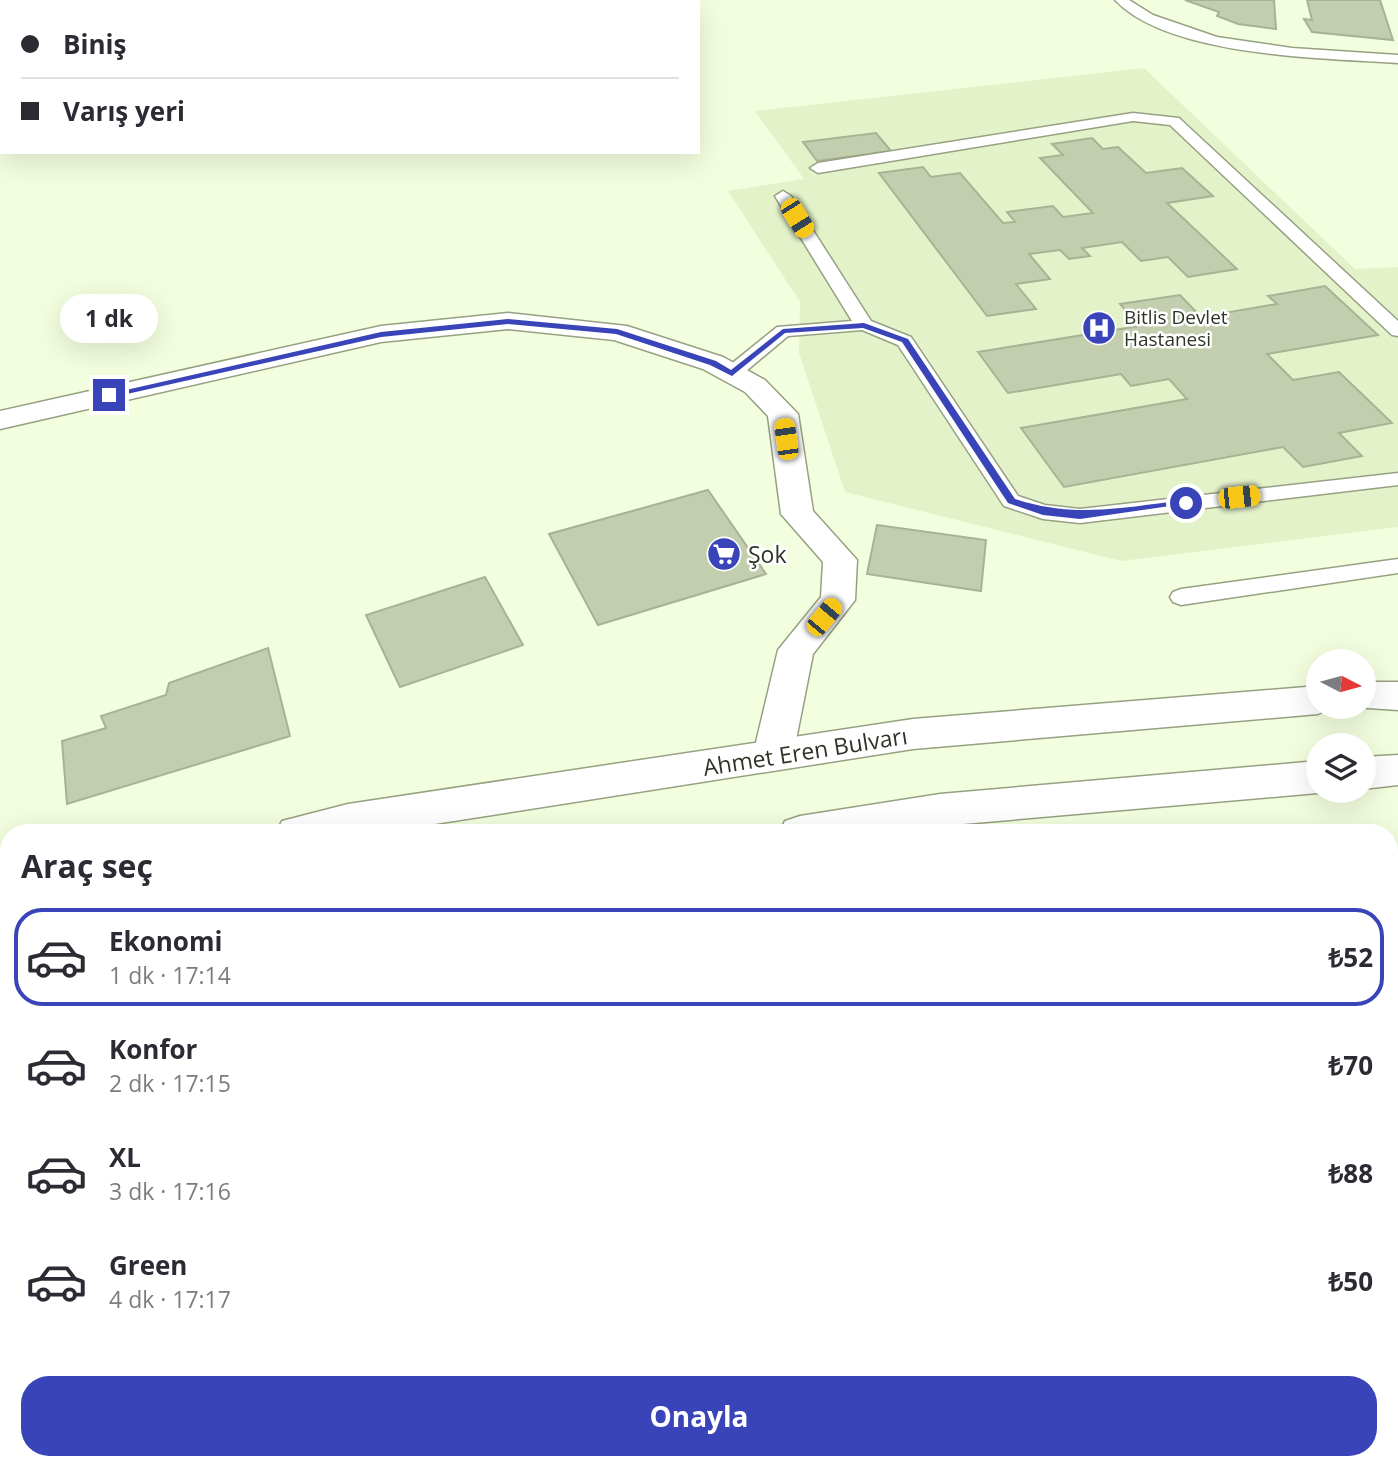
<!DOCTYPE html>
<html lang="tr">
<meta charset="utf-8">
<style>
body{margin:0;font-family:"Open Sans",sans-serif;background:#f2f2f3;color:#2b2b33;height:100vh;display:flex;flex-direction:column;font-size:26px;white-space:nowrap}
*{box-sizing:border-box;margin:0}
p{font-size:23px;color:#7c7c81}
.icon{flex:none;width:38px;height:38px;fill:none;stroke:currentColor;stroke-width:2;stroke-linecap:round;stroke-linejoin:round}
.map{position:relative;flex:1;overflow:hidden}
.panel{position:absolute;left:0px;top:824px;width:1398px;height:646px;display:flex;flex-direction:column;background:#fff;border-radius:28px 28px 0 0;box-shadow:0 7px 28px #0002}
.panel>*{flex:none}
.banner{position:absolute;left:0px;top:0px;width:700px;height:154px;box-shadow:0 7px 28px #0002;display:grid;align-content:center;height:154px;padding:0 21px;background:#fff}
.needle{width:46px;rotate:96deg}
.fabs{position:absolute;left:1306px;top:649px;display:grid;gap:14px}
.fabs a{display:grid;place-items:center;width:70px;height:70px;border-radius:50%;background:#fff;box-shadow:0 7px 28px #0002;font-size:35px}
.end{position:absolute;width:32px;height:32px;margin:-16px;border:9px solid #3944b8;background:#fff;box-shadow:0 0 0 4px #fff}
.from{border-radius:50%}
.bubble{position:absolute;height:49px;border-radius:24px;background:#fff;box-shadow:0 7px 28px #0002;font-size:23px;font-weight:700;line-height:49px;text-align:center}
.car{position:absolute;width:21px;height:42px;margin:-21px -10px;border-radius:9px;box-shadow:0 0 5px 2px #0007;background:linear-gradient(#f5c518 24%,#345 0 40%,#f5c518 0 76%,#345 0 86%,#f5c518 0)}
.banner b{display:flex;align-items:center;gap:24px;height:66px;font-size:26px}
.banner b+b{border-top:2px solid #e1e1e2}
.banner i{width:18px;height:18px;background:#2b2b33}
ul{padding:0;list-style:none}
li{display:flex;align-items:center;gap:21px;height:98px;margin:0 14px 10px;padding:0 7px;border:4px solid transparent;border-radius:28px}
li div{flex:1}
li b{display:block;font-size:26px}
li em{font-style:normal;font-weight:700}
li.selected{border-color:#3944b8}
li>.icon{width:63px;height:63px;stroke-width:1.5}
h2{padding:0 21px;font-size:32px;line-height:84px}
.cta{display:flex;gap:14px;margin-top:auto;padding:14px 21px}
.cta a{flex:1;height:80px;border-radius:28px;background:#3944b8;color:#fff;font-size:28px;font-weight:700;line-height:80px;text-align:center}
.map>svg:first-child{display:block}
.built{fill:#e4f2ca}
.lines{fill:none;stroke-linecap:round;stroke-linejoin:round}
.stream{fill:#a7b8f7;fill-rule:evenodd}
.building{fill:#c3ceae;stroke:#a8b394;stroke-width:2}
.service-casing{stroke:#96a182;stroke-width:3}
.minor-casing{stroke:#96a182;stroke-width:3}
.secondary-casing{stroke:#96a182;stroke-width:3}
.path{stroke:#878f79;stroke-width:2.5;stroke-dasharray:2 2.5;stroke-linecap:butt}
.service{fill:#fff;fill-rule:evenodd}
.minor{fill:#fff;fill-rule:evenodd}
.secondary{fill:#fff;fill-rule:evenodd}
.route{fill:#3944b8}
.labels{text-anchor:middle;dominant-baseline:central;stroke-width:5;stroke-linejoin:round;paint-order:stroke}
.far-poi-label{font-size:19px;fill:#303428;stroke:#fff;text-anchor:start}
.poi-label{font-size:23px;fill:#303428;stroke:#fff;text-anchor:start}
.street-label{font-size:23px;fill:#303428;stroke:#fff}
</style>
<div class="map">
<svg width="1398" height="1469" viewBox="0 0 1398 1469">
<rect width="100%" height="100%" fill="#f2fedd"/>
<path class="built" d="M1144,68L1355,269L1398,267V527L1121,561L845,492L799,353L800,302L728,191L804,179L755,111Z"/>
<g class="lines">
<g class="stream">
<path d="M1390,1175L1398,1176V1194L1390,1193Z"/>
<path d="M1083,1461L1079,1469H1047L1050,1461Z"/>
</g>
</g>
<g class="building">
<path d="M1185,0H1274L1276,29L1238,24L1217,16L1219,12Z"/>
<path d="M1307,0H1380L1393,40L1312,32L1304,19L1312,20Z"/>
<path d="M876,133L891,151L817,161L803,142Z"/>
<path d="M1092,138L1103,149L1118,147L1146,173L1182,168L1213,196L1167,203L1237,269L1188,277L1168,257L1141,261L1122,242L1082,248L1090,256L1069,259L1060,250L1029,254L1050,279L1016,284L1036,309L987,316L879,173L923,167L931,177L960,173L1003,223L1015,222L1007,212L1053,206L1063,217L1093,213L1040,158L1063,155L1052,144Z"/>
<path d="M1325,286L1378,335L1267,354L1293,380L1339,372L1392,423L1339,433L1362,456L1303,467L1283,447L1064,487L1021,428L1187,399L1169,379L1131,386L1121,374L1008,393L978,352L1139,326L1120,304L1180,295L1201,317L1277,304L1268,296Z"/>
<path d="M708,490L766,574L598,625L549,534Z"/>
<path d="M877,525L986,540L981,591L867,574Z"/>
<path d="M485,577L523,645L400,687L366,615Z"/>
<path d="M268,648L290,736L67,804L62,741L106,728L101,716L166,695L169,683Z"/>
</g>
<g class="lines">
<g class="service-casing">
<g id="service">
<path d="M1115,0H1129L1153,15L1217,37L1292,48L1398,55V63C1323,58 1169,57 1115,0Z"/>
<path d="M1133,113L1179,118L1398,321V336L1392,335L1170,125L1133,121L818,173L810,168L818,163Z"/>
<path d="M783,191L791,196L871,321L911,337L1018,496L1045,505L1080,509L1398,473V485L1080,523L1043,519L1004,506L898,345L862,330L788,336L739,377H725L723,373L725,369L777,327L852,321L775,196Z"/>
<path d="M1398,559V573L1181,605L1173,602L1170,597L1173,592L1181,589Z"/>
</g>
</g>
<g class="minor-casing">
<path id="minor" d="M508,313L627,326L723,357L765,380L798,414L813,511L857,560L855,600L813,654L793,755L787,766L773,770L759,766L753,755L778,650L821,597L823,562L781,514L768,416L745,392L703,369L614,340L508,329L381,342L0,429V411L381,326Z"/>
</g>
<g class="secondary-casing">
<g id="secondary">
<path d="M1363,682H1398V710L1353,707H1363Z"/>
<path d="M1318,686V707H1333L1318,714L913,749L377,833H276L282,821L348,804L913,719Z"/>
<path d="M1398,755V785L1363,789V757Z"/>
<path d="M1318,761V791H1323L1318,793L940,826L900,833H779L785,821L800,816L940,794Z"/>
<path d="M9,880V916L0,918V882Z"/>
<path d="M9,969V1009L0,1011V971Z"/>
</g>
</g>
<path class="path" d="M120,2L126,0"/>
<use href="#service" class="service"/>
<use href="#minor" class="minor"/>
<use href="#secondary" class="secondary"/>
</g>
<path class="route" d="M508,319L617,329L716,361L731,370L783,329L864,323L908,339L1015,499C1074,519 1125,507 1186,500L1191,503L1080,519L1043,515L1008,503L902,342L863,328L785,333L732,376L710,365L616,334L508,324L381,337L109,398L104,395L381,332Z"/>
<defs>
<g id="hospital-disc" transform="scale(1.75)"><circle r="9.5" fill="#3944b8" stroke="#fff"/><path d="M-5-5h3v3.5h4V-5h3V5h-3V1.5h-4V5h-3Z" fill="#fff"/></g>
<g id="supermarket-disc" transform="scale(1.75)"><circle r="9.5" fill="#3944b8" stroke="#fff"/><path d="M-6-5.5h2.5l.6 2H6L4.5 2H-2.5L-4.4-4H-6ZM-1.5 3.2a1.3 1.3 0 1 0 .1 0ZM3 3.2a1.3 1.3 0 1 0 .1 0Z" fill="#fff"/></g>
</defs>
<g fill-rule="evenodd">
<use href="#hospital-disc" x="1099" y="328"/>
<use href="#supermarket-disc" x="724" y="554"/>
</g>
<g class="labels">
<g class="far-poi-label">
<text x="1124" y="317">Bitlis Devlet<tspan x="1124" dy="22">Hastanesi</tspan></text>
</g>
<g class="poi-label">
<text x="748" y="554">Şok</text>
</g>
<g class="street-label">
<text transform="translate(805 751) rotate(-9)">Ahmet Eren Bulvarı</text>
</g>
</g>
</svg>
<div class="fabs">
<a><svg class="needle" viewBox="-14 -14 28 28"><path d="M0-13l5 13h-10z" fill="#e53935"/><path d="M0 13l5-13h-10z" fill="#7c7c81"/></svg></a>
<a><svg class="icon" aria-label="layers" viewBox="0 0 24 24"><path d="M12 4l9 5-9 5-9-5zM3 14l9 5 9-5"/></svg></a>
</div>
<i class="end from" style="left:1186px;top:503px"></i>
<i class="end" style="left:109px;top:395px"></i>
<div class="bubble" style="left:60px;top:294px;width:98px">1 dk</div>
<i class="car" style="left:797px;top:218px;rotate:148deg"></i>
<i class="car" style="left:786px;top:439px;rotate:352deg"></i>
<i class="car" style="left:1239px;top:497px;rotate:84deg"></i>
<i class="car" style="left:824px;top:617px;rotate:40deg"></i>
<div class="banner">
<b><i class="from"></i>Biniş</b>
<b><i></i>Varış yeri</b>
</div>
<section class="panel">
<h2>Araç seç</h2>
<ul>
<li class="selected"><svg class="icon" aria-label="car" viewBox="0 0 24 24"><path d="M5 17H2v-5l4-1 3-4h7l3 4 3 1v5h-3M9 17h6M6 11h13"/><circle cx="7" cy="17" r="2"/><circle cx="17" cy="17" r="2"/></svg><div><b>Ekonomi</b><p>1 dk · 17:14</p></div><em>₺52</em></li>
<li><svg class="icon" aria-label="car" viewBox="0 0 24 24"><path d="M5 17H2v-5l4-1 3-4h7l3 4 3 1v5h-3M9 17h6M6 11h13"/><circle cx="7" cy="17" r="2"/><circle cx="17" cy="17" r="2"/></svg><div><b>Konfor</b><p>2 dk · 17:15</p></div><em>₺70</em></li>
<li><svg class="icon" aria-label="car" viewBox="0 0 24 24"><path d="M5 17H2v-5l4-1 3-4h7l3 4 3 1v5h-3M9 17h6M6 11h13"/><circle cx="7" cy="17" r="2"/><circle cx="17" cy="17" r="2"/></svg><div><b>XL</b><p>3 dk · 17:16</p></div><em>₺88</em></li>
<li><svg class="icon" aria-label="car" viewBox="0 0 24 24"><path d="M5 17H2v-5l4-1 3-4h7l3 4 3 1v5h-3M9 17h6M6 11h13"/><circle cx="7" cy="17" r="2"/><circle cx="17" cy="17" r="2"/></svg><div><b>Green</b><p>4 dk · 17:17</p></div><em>₺50</em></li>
</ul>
<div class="cta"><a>Onayla</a></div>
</section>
</div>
